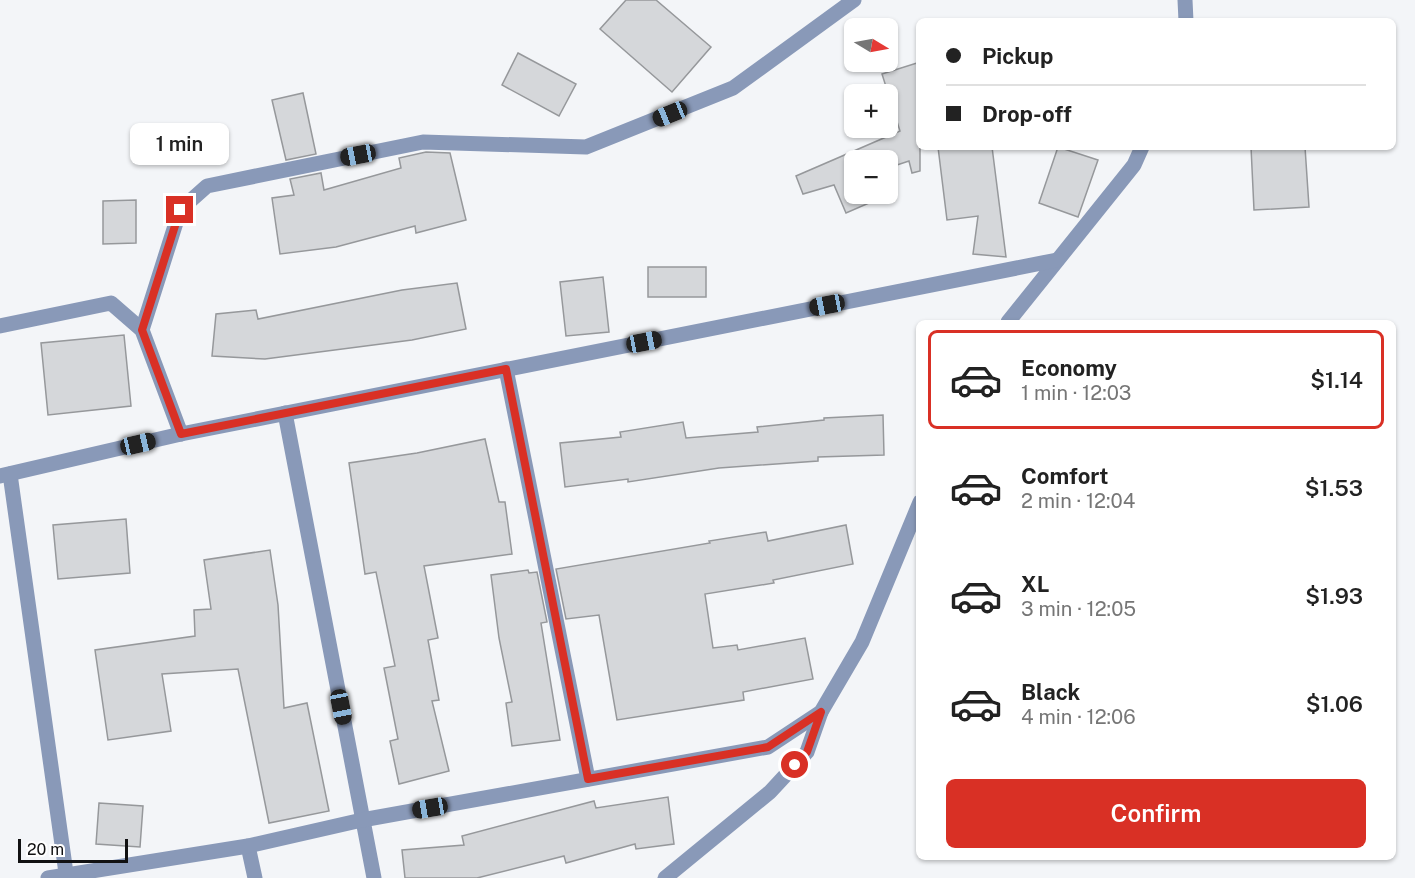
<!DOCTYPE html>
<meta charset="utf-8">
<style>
body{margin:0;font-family:"Public Sans",sans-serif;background:#f2f2f2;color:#222;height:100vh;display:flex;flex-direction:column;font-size:22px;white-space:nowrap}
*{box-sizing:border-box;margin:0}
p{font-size:20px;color:#767676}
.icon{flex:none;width:33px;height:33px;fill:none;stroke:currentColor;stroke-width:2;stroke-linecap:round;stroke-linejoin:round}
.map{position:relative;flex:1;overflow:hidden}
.details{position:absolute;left:916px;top:320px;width:480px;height:540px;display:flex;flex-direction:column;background:#fff;border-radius:9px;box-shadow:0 2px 4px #0004}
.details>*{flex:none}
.top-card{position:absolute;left:916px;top:18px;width:480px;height:132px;border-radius:9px;box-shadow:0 2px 4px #0004;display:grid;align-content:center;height:132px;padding:0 30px;background:#fff}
.needle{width:39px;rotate:100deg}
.controls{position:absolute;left:844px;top:18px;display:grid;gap:12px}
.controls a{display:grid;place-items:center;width:54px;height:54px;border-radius:9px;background:#fff;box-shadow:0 2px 4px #0004;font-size:30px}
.scale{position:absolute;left:18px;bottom:15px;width:110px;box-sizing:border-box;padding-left:6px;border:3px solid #111112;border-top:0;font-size:16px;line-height:21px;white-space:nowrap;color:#111112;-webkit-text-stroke:4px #fff;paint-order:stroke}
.end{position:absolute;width:27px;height:27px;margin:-14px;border:8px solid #d93025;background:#fff;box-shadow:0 0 0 3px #fff}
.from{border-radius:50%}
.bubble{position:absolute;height:42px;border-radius:9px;background:#fff;box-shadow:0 2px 4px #0004;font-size:20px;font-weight:600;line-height:42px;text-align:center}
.car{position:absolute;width:18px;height:36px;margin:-18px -9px;border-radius:8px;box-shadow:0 0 4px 2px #0007;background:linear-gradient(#222 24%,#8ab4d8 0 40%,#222 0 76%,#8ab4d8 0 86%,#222 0)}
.top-card b{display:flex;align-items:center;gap:21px;height:57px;font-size:22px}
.top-card b+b{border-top:2px solid #e0e0e0}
.top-card i{width:15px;height:15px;background:#222}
ul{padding:10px 0 0;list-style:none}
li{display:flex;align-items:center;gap:18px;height:99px;margin:0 12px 9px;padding:0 18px;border:3px solid transparent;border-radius:9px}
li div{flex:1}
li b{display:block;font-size:22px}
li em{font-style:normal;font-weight:600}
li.active{border-color:#d93025}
li>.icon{width:54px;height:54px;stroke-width:1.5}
.cta{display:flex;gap:12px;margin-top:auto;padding:12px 30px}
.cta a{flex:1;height:69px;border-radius:9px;background:#d93025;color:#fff;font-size:24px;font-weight:600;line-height:69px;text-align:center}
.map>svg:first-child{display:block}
.building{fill:#d5d7da;stroke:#96989b;stroke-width:1.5}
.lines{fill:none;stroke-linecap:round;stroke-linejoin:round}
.minor{stroke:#8999b8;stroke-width:15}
.route{stroke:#d93025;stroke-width:8}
</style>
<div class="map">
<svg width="1415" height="878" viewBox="0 0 1415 878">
<rect width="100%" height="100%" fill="#f3f5f8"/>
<g class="building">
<path d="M626,0H656L711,47L672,92L600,29Z"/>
<path d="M518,53L576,84L559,116L502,85Z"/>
<path d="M920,62V171L912,173L909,161L888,168V160H855V194H881L883,197L846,213L834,185L803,194L796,176L900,131L882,74Z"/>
<path d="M303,93L316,154L286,160L272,100Z"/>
<path d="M938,147H992L1006,257L973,254L978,216L947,220Z"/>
<path d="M1058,147L1098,160L1078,217L1039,203Z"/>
<path d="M1251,147H1305L1309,207L1254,210Z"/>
<path d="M426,152L450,153L466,220L416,233L415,226L336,247L280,254L272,198L294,195L290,179L321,173L324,190L401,168L399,158Z"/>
<path d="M136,200V243L103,244V201Z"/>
<rect x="648" y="267" width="58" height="30"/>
<path d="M603,277L609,332L566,336L560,282Z"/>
<path d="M457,283L466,329L412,340L265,359L212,356L216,314L256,310L258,319L402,290Z"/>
<path d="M124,335L131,406L48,415L41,343Z"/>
<path d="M883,415L884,455L818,457V461L719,468L628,482V479L565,487L560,443L621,437L620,432L683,422L686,438L758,432L757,427L824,420V418Z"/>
<path d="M485,439L499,502H505L512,554L424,566L438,638L428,640L439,700L432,701L449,771L399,784L390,741L398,739L384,668L395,666L376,572L365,574L349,463L417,453Z"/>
<path d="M126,519L130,573L58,579L53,525Z"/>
<path d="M846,525L853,564L773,580L774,583L705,594L713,648L737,645L738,650L805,638L813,679L743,692L744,700L617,720L599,615L566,619L556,569L710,543L709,541L766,532L768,541Z"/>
<path d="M270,550L278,605L284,708L307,703L329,811L269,823L238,669L162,674L171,731L108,740L95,650L195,636L194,610L211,609L204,560Z"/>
<path d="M528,570L529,573L537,572L547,622L541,623L560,740L512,746L506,703L512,702L499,638L491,575Z"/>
<path d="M668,797L674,844L636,849L635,844L566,863L564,856L477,878H405L402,850L464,845L462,836L594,801L596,808Z"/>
<path d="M99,803L143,806L140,847L96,844Z"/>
</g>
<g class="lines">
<g class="minor">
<path d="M1185,0L1186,21"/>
<path d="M1008,322L1134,165L1142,147"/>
<path d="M0,326L111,303L142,330L181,434"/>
<path d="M142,330L180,210L207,186L423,142L586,147L733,88L854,0"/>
<path d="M506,369L588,779"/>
<path d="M285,413L374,878"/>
<path d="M10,474L66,873"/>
<path d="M0,476L181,434L1057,260"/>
<path d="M248,846L255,878"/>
<path d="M48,878L248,846L362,820L768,747L821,712L862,642L920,502"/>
<path d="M665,878L770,792L807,752L821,712"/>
</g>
</g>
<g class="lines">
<path class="route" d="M180,210L142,330L181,434L506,369L588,779L768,747L821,712L807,752L795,765"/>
</g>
</svg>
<div class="controls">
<a><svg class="needle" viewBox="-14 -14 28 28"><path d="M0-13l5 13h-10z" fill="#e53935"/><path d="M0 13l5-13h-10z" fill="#767676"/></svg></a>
<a>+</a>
<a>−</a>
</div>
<div class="scale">20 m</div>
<i class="end from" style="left:795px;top:765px"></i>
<i class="end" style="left:180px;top:210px"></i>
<div class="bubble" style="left:130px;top:123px;width:99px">1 min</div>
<i class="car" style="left:670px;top:114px;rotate:248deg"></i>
<i class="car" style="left:358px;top:155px;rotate:259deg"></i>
<i class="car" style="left:827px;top:305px;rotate:259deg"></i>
<i class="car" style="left:644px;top:342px;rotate:79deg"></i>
<i class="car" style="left:138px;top:444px;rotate:77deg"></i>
<i class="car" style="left:341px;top:707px;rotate:169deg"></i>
<i class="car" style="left:430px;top:808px;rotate:260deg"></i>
<div class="top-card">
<b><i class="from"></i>Pickup</b>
<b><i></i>Drop-off</b>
</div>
<section class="details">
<ul>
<li class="active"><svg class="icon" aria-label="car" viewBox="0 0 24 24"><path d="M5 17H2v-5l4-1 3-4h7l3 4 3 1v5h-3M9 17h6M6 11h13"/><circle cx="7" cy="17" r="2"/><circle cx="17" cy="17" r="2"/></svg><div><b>Economy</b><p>1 min · 12:03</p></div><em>$1.14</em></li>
<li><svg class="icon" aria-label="car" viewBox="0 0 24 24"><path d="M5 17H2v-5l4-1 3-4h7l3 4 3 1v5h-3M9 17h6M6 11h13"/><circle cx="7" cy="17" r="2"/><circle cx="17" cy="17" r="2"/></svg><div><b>Comfort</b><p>2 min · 12:04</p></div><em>$1.53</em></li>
<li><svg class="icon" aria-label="car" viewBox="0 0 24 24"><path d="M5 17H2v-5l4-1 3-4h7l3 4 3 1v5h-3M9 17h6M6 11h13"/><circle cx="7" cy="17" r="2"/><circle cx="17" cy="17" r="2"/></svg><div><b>XL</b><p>3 min · 12:05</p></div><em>$1.93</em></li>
<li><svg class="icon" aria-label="car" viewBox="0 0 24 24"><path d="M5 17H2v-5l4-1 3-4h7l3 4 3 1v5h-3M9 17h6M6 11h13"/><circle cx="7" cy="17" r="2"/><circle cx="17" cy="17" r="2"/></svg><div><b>Black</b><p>4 min · 12:06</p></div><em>$1.06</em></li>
</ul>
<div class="cta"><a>Confirm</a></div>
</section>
</div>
